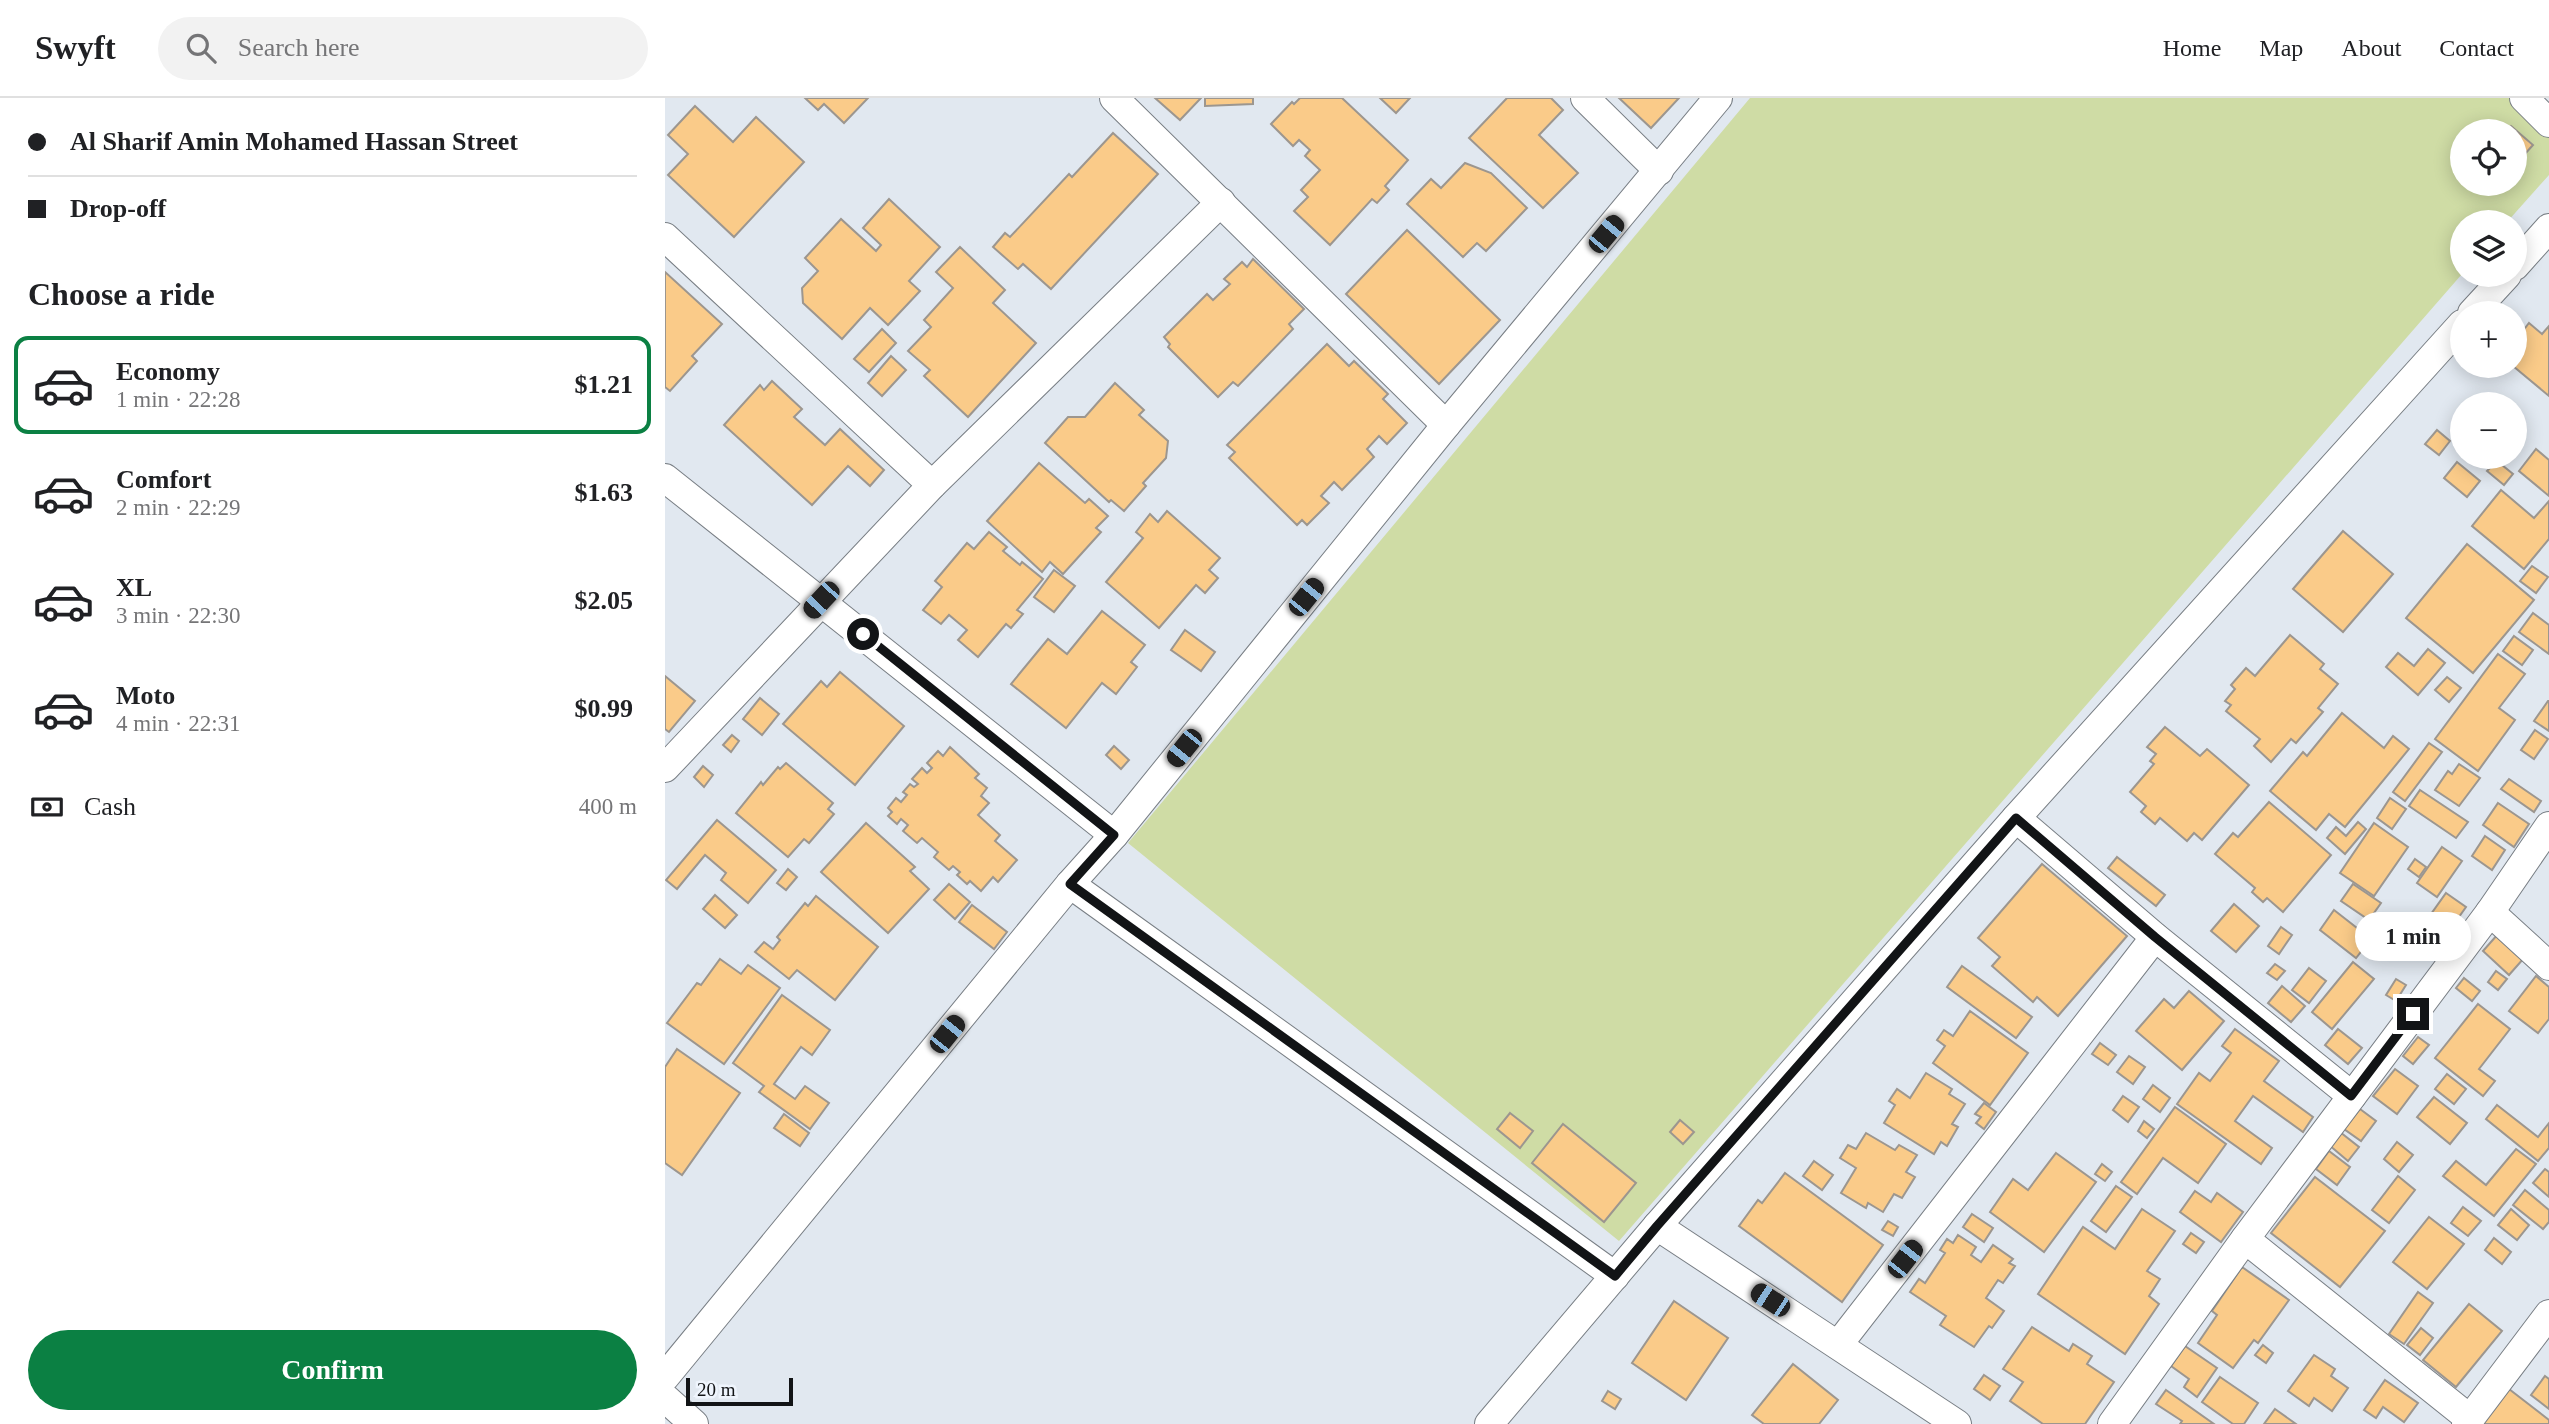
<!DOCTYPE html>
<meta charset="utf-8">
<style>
body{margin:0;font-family:"Times New Roman",serif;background:#f2f2f2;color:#202124;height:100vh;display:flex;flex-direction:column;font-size:26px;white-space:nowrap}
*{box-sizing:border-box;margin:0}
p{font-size:23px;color:#757577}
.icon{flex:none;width:38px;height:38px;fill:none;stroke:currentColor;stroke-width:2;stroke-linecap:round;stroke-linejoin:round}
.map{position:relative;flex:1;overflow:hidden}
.drawer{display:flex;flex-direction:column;background:#fff;width:665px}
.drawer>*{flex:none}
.banner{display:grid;align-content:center;height:154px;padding:0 28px;background:#fff}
.buttons{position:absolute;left:1785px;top:21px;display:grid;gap:14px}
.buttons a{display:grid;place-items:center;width:77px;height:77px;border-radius:50%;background:#fff;box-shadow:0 4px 18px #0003;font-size:35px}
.scale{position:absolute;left:21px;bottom:18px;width:107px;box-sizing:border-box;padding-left:7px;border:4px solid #121416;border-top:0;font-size:19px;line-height:24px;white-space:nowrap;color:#121416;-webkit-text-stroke:5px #eff5fd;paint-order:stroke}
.end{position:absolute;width:32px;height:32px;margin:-16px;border:9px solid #121416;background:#fff;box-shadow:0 0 0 4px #fff}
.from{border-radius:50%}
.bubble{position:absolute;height:49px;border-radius:24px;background:#fff;box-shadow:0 4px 18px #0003;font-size:23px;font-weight:700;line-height:49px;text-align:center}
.car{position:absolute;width:21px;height:42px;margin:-21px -10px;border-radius:9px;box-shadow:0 0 5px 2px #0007;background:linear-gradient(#222 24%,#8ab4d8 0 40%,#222 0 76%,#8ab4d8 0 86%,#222 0)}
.banner b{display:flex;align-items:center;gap:24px;height:66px;font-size:26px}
.banner b+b{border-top:2px solid #e0e0e0}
.banner i{width:18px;height:18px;background:#202124}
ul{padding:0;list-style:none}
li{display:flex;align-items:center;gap:21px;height:98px;margin:0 14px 10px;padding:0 14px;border:4px solid transparent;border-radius:14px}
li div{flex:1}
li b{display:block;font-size:26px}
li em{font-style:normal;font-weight:700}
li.selected{border-color:#0b8043}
li>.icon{width:63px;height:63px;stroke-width:1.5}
h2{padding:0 28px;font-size:32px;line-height:84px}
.pay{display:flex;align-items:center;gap:18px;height:77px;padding:0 28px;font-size:26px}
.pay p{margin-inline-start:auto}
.action{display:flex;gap:14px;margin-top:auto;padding:14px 28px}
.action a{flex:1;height:80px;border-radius:42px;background:#0b8043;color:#fff;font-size:28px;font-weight:700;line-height:80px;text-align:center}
header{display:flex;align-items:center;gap:42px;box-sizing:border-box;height:98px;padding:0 35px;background:#fff;border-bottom:2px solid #e0e0e0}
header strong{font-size:33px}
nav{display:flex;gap:38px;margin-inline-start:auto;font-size:24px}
.search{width:490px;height:63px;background:#f2f2f2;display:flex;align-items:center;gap:18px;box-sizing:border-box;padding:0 24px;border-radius:38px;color:#757577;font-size:26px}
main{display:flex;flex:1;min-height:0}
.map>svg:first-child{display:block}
.green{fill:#cfdca5;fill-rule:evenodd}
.building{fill:#facb89;stroke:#9c968f;stroke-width:2}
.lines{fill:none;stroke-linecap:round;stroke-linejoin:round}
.minor-casing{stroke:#787e84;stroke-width:30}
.minor{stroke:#fff;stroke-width:28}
.route{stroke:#121416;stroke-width:9}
</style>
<header>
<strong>Swyft</strong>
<div class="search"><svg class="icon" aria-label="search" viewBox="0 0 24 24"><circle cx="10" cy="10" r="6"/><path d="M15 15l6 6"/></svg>Search here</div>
<nav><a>Home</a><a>Map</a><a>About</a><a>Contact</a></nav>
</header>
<main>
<section class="drawer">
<div class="banner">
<b><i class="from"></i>Al Sharif Amin Mohamed Hassan Street</b>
<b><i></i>Drop-off</b>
</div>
<h2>Choose a ride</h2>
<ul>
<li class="selected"><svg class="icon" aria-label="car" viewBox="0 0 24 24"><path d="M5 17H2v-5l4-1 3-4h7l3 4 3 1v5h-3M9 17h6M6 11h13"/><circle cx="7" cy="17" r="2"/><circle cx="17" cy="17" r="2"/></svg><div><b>Economy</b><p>1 min · 22:28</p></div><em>$1.21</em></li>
<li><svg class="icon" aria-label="car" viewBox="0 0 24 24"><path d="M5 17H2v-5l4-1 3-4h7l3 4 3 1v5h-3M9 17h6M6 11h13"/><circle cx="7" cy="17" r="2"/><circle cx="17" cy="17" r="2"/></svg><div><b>Comfort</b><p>2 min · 22:29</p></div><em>$1.63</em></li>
<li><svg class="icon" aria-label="car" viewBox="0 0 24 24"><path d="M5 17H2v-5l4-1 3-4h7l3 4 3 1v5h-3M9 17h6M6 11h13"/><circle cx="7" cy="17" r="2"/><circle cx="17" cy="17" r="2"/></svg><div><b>XL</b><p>3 min · 22:30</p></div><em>$2.05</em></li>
<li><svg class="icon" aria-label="car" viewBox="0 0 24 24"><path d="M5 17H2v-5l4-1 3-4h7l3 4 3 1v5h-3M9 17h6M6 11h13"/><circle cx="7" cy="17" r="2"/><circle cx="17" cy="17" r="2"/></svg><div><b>Moto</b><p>4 min · 22:31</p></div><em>$0.99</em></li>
</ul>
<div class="pay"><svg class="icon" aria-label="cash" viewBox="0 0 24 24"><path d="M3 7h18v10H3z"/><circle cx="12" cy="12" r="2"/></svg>Cash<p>400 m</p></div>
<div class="action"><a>Confirm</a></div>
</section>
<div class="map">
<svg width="1884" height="1326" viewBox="0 0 1884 1326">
<rect width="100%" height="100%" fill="#e1e8f0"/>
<path class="green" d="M1085,0H1869L1884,15V77L1842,124H1797V176L954,1143L463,745ZM1797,33H1850V86H1797Z"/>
<g class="building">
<path d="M140,0H203L179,25L159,6L153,12Z"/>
<path d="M490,0H536L515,22Z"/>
<path d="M540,0H588V6L540,8Z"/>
<path d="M635,0H677L743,62L720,88L724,92L712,105L707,101L665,147L629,113L643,99L636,92L655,72L640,58L645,52L634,42L628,48L606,26L627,4L629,6Z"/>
<path d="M715,0H745L731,15Z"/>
<path d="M842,0H886L898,12L874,37L913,75L878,110L804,40Z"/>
<path d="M954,0H1014L986,30Z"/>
<path d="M30,8L68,44L91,19L139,64L69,139L3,77L23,56L3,37Z"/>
<path d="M1846,28L1868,47L1850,67V33H1841Z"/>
<path d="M448,35L493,76L386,191L358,166L353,171L328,149L340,135L345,139L404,76L407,79Z"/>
<path d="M800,65L826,75L862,110L821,153L812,145L798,159L742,106L766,81L776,90Z"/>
<path d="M224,101L275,149L244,183L255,193L223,227L205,210L177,241L138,205L137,190L153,173L140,160L176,121L211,153L216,147L198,130Z"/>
<path d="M742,132L835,222L774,286L681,196Z"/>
<path d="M295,149L340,192L328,205L371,245L303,319L259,278L265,272L243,253L266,229L259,222L288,190L271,174Z"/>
<path d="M588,161L639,211L624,226L628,231L573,288L568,284L553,299L503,249L505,246L499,239L542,196L548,202L565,186L559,181L577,164L582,169Z"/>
<path d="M0,174L57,226L27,258L32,263L5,293L0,289Z"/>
<path d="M1864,225L1877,236L1884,228V298L1848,268H1850V243Z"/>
<path d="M217,231L231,245L204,274L189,261Z"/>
<path d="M662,246L684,268L689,263L723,296L718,301L742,325L722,346L714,338L702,351L709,359L677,392L669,384L656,398L664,405L642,427L637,422L632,427L564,360L570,354L562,347Z"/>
<path d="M226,258L241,272L217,298L203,285Z"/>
<path d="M107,283L137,311L129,319L160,347L175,331L219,372L205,388L183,368L147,407L59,327L95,287L99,292Z"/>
<path d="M450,285L479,312L474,317L503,343L501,360L478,385L481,388L459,413L446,402L444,404L380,345L403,319H420Z"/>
<path d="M1772,332L1785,343L1774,357L1760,346Z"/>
<path d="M1871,351L1884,362V398L1854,373Z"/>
<path d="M1832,363L1848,376L1839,387L1822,373Z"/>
<path d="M1792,364L1815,383L1802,399L1779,380Z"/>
<path d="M374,365L420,405L424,401L443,418L431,430L436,434L398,476L385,464L377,474L322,423Z"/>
<path d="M1836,392L1869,420L1884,403V441L1859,471L1807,428Z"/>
<path d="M502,413L555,460L544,472L553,480L540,495L531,487L494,530L441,484L478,440L471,434L485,416L493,424Z"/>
<path d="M1678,433L1728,476L1678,534L1628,491Z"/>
<path d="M324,434L342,449L338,453L355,467L357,464L378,481L352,512L358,516L346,530L341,526L313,559L293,542L302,532L284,517L276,526L258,512L277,489L270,483L302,445L309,451Z"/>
<path d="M1802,446L1869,502L1808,575L1741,520Z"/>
<path d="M1867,468L1883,479L1871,495L1855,483Z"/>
<path d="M389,472L410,488L389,514L369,499Z"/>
<path d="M437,513L480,547L466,564L472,569L451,596L437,585L401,630L346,586L383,541L402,556Z"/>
<path d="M1868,515L1884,527V556L1854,534Z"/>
<path d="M520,532L550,554L536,573L506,552Z"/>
<path d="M1625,537L1659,566L1655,571L1673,586L1653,610L1658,614L1631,645L1626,641L1606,664L1589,648L1595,641L1561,613L1566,607L1560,603L1570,591L1566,587L1581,570L1590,578Z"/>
<path d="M1849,538L1868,552L1857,567L1838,553Z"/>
<path d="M1763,551L1780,565L1753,597L1721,569L1733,555L1749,568Z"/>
<path d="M1833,556L1860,576L1834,610L1850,622L1813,673L1770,641Z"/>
<path d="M175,574L239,628L190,687L118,626L156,583L162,589Z"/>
<path d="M0,578L30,603L4,634L0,631Z"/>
<path d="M1782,579L1796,590L1784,604L1770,592Z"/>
<path d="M95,600L114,616L97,637L78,621Z"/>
<path d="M1883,603H1884V633L1869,623Z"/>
<path d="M1677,615L1719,650L1728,638L1744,651L1680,729L1664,716L1651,732L1605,693L1638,654L1642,658Z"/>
<path d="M1500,629L1535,658L1542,651L1584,687L1537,742L1529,735L1522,743L1495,720L1490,726L1476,714L1481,708L1465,694L1489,666L1485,663L1491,656L1482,649Z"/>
<path d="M1870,632L1883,641L1869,661L1856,652Z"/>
<path d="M67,637L74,643L66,654L58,647Z"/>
<path d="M1764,645L1777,654L1740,703L1728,694Z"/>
<path d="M449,648L464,662L456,671L441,657Z"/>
<path d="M285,649L314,676L310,680L322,690L316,698L324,705L313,717L335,737L330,743L352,762L333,784L328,779L316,793L305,783L302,786L292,777L295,774L288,768L284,772L269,759L273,754L257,740L252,745L238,733L243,727L236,721L232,726L223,718L227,714L223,710L231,700L236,704L242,697L238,694L245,686L249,689L253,686L247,681L257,670L262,675L267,670L262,665L273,653L278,658Z"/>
<path d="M121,665L168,705L163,711L169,716L144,745L139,741L123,759L71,715L96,684L98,687L113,669L115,671Z"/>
<path d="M1794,666L1815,680L1794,708L1770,692L1783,673L1787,676Z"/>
<path d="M38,668L48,677L39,689L29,679Z"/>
<path d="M1844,681L1876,703L1869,714L1836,691Z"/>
<path d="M1755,692L1803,724L1791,740L1744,708Z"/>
<path d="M1725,700L1741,711L1727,731L1712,720Z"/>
<path d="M1604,704L1666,757L1618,814L1602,800L1598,804L1587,794L1590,790L1550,756L1568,735L1573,739Z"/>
<path d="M1833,705L1864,726L1849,749L1818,727Z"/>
<path d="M52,722L111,772L83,805L56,782L61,775L40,757L12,791L1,782Z"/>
<path d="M1693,724L1701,731L1680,756L1662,740L1671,729L1681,738Z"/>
<path d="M201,725L250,769L245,773L264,791L223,835L156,774Z"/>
<path d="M1709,725L1743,749L1709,798L1675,775Z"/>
<path d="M1820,738L1840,752L1827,772L1807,758Z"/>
<path d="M1777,749L1797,763L1772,799L1752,785Z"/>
<path d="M1452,759L1500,797L1491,808L1443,770Z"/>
<path d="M1750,761L1761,769L1754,779L1743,771Z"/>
<path d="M1377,766L1462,838L1393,918L1372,899L1368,904L1327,868L1335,859L1313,840Z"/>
<path d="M123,771L132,779L121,792L112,785Z"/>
<path d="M284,786L305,804L290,821L269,802Z"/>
<path d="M1688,786L1716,805L1704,822L1676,803Z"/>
<path d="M1781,795L1801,809L1764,861L1744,847Z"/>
<path d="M50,797L72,817L60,830L38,811Z"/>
<path d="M151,798L213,849L170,902L132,872L124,881L90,854L99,844L108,851L115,842L112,839L140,805L143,808Z"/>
<path d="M1569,806L1594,828L1571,854L1546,833Z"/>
<path d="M307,807L342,834L329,851L294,824Z"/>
<path d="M1669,812L1706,841L1691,860L1655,832Z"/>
<path d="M1616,829L1627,837L1614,856L1603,848Z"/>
<path d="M1833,836L1859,860L1844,877L1818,853Z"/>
<path d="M55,861L76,876L83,867L115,890L59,966L2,925L32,885L36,887Z"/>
<path d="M1688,864L1709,881L1667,931L1647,914Z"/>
<path d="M1610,866L1620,873L1612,882L1602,875Z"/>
<path d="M1297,868L1367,919L1351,940L1282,889Z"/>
<path d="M1644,870L1661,883L1644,905L1627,892Z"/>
<path d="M1831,873L1842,881L1833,892L1823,884Z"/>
<path d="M1871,878L1884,889V921L1873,935L1844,913Z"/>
<path d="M1799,880L1815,893L1807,903L1791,890Z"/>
<path d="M1731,881L1741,887L1731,903L1721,897Z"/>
<path d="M1617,888L1640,908L1626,924L1603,905Z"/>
<path d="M1524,893L1559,923L1517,972L1471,933L1499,901L1509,910Z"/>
<path d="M117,897L165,932L147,957L136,949L109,986L130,1001L140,988L164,1005L145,1031L94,994L99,988L68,965Z"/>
<path d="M1813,906L1845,931L1814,971L1830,983L1818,998L1770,960Z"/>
<path d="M1305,913L1363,955L1325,1007L1268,965L1280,948L1272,942L1279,932L1288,938Z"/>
<path d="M1570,931L1614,963L1599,983L1648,1019L1638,1034L1588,998L1570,1023L1607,1050L1596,1066L1512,1006L1534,975L1545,983L1566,955L1557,948Z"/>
<path d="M1673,931L1697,950L1683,966L1660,947Z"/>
<path d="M1753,939L1764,947L1748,966L1738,958Z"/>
<path d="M1435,945L1451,957L1443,967L1427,956Z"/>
<path d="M12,951L75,995L17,1077L0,1065V969Z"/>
<path d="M1464,958L1480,969L1468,986L1452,974Z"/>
<path d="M1730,971L1753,988L1732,1016L1708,998Z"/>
<path d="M1261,975L1287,991L1284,996L1300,1006L1287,1026L1293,1029L1282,1048L1276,1044L1269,1056L1219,1025L1230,1007L1224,1003L1232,991L1245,1000Z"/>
<path d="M1782,976L1801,991L1789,1006L1770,991Z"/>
<path d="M1488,987L1505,1000L1495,1014L1478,1001Z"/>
<path d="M1458,998L1474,1009L1463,1024L1448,1012Z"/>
<path d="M1769,999L1802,1025L1785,1046L1752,1019Z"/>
<path d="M1319,1005L1331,1014L1319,1031L1311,1025L1316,1019L1310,1016Z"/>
<path d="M1832,1007L1873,1039L1884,1025V1050L1873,1063L1821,1021Z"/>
<path d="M1510,1009L1561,1046L1533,1085L1498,1060L1472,1096L1456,1084Z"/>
<path d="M1695,1011L1711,1023L1696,1043L1679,1031Z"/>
<path d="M845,1015L868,1033L855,1050L832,1031Z"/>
<path d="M119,1016L144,1035L135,1048L109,1030Z"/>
<path d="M1015,1022L1029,1034L1018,1046L1005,1034Z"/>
<path d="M1479,1023L1489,1031L1482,1040L1473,1033Z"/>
<path d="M898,1026L971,1085L939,1124L867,1065Z"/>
<path d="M1675,1034L1694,1049L1683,1063L1664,1047Z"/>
<path d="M1201,1035L1230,1052L1234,1047L1252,1057L1241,1074L1250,1079L1237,1100L1229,1096L1218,1114L1203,1105L1201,1110L1176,1095L1191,1070L1175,1060L1183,1047L1191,1051Z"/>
<path d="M1732,1044L1748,1057L1734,1074L1719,1061Z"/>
<path d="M1851,1051L1871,1066L1829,1118L1778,1078L1791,1063L1821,1087Z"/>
<path d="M1664,1053L1685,1069L1672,1087L1651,1071Z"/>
<path d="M1391,1055L1431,1084L1379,1154L1325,1114L1348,1081L1363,1092Z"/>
<path d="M1149,1063L1168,1077L1157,1092L1138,1078Z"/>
<path d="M1437,1066L1447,1074L1440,1083L1430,1076Z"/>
<path d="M1880,1071L1884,1074V1099L1868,1085Z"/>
<path d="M1120,1075L1218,1147L1177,1204L1074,1128L1093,1102L1097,1105Z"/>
<path d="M1733,1078L1750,1092L1724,1125L1707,1112Z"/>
<path d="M1650,1079L1720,1133L1675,1189L1606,1135Z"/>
<path d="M1451,1088L1467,1099L1441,1134L1426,1123Z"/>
<path d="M1860,1092L1884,1112V1124L1878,1131L1848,1107Z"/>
<path d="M1530,1093L1546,1104L1552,1095L1578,1114L1556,1144L1515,1114Z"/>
<path d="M1798,1109L1816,1123L1803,1138L1786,1125Z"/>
<path d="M1477,1111L1510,1133L1482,1173L1495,1181L1484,1198L1494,1206L1460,1256L1373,1196L1418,1129L1450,1151Z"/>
<path d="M1846,1111L1864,1127L1852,1142L1833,1127Z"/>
<path d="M1307,1116L1328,1130L1319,1144L1298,1129Z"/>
<path d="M1764,1119L1799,1146L1762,1191L1728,1164Z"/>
<path d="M1223,1123L1233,1129L1228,1138L1217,1132Z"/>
<path d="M1526,1135L1539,1144L1531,1155L1518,1146Z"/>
<path d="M1293,1137L1311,1149L1306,1157L1316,1164L1328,1147L1348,1161L1344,1165L1350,1168L1338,1185L1333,1182L1321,1200L1339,1213L1327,1230L1324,1228L1309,1249L1275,1227L1281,1218L1245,1194L1254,1181L1260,1185L1280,1155L1275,1152L1282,1141L1288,1145Z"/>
<path d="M1829,1140L1846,1154L1837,1166L1820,1152Z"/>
<path d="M1577,1169L1624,1202L1593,1245L1589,1242L1568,1270L1533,1245L1552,1217L1547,1213Z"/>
<path d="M1753,1194L1768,1205L1739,1246L1724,1236Z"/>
<path d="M1009,1203L1063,1240L1021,1302L967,1265Z"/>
<path d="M1804,1206L1837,1233L1791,1289L1758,1262Z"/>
<path d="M1367,1229L1404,1253L1408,1246L1427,1258L1422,1266L1449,1284L1420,1326H1378L1345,1303L1358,1284L1338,1271Z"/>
<path d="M1756,1230L1768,1240L1755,1257L1742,1247Z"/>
<path d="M1598,1247L1608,1255L1601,1265L1590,1257Z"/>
<path d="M1520,1248L1552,1270L1532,1299L1519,1289L1524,1281L1506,1268Z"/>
<path d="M1649,1257L1670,1271L1666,1278L1683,1290L1667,1313L1649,1300L1644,1308L1623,1293Z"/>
<path d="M1128,1266L1173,1302L1154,1326H1099L1087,1317Z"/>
<path d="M1319,1277L1335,1288L1325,1302L1309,1291Z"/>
<path d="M1880,1278L1884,1281V1311L1866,1297Z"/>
<path d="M1555,1279L1593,1305L1579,1326H1568L1537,1304Z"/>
<path d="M1720,1282L1753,1305L1739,1324L1718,1309L1711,1320L1699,1312Z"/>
<path d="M1844,1291L1884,1322V1326H1816Z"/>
<path d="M1501,1292L1549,1326H1515L1517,1323L1491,1306Z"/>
<path d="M943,1293L956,1301L950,1311L937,1303Z"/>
<path d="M1610,1311L1631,1326H1599Z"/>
</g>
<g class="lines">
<g class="minor-casing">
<g id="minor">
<path d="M449,0L781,327"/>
<path d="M920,0L994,73"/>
<path d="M1859,0L1884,25"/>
<path d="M0,139L267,387"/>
<path d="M1850,168L1884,130"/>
<path d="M1807,215L1842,177"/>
<path d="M0,380L449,737"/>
<path d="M0,670L267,387L556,104"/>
<path d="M1351,720L1490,839L1687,998"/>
<path d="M405,786L950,1178"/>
<path d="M1825,814L1884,868"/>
<path d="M992,1128L1292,1326"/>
<path d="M1580,1141L1805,1321"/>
<path d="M1173,1247L1490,839"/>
<path d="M0,1279L405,786L449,737L781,327L1053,0"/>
<path d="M0,1300L29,1326"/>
<path d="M824,1326L992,1128L1351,720L1797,226"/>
<path d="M1447,1326L1580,1141L1825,814L1884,728"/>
<path d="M1801,1326L1884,1216"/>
</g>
</g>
<use href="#minor" class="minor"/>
</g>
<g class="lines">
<path class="route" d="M198,536L449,737L405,786L950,1178L992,1128L1351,720L1490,839L1686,998L1748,916"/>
</g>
</svg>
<div class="buttons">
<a><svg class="icon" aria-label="locate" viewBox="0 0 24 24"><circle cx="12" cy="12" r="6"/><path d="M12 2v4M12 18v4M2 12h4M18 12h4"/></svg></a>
<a><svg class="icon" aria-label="layers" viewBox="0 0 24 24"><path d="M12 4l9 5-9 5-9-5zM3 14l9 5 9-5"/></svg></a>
<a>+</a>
<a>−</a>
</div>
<div class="scale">20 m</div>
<i class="end from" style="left:198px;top:536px"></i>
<i class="end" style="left:1748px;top:916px"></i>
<div class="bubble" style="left:1690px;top:814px;width:116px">1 min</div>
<i class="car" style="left:941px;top:136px;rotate:40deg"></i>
<i class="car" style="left:641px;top:499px;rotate:39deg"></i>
<i class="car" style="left:156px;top:502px;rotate:223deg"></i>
<i class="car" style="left:519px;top:650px;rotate:219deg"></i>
<i class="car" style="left:282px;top:936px;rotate:39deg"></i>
<i class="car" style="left:1240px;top:1161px;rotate:38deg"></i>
<i class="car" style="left:1105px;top:1202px;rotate:303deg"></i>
</div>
</main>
